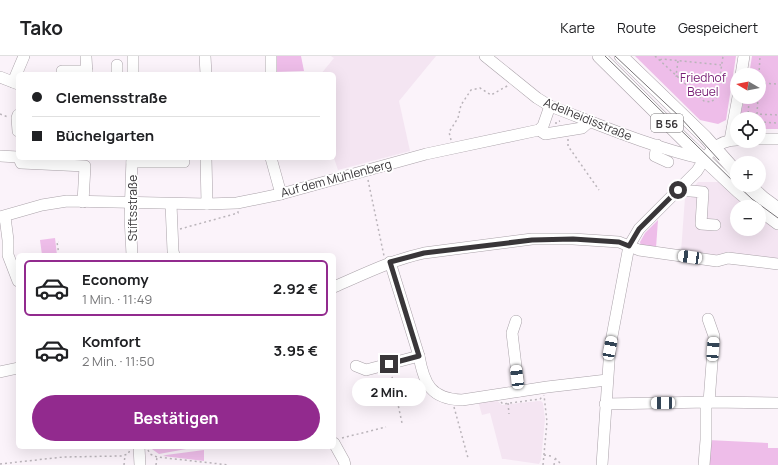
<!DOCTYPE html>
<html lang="de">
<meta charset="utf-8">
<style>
body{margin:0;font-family:Manrope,sans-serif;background:#f2f2f2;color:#202124;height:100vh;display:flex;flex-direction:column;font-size:15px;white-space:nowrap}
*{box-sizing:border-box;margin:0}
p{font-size:13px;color:#757577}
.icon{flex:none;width:22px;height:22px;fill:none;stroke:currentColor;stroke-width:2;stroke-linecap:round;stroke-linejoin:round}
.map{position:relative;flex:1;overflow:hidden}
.side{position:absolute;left:16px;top:197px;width:320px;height:196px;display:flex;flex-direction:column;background:#fff;border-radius:6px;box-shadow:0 4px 16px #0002}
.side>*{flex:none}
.banner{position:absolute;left:16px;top:16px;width:320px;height:88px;border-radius:6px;box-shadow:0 4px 16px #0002;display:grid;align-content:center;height:88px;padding:0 16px;background:#fff}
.needle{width:26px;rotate:279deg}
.fabs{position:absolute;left:730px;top:12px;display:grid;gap:8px}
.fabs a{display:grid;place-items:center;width:36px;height:36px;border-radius:50%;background:#fff;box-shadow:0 4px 16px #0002;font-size:20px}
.end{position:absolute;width:18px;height:18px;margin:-9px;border:5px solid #393639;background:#fff;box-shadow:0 0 0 2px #fff}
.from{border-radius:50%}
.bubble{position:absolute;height:28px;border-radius:14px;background:#fff;box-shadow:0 4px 16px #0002;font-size:13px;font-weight:700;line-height:28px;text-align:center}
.car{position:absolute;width:12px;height:24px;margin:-12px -6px;border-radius:5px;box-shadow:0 0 3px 1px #0007;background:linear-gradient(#fff 24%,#345 0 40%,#fff 0 76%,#345 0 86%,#fff 0)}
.banner b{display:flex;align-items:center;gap:14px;height:38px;font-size:15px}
.banner b+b{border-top:1px solid #e0e0e0}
.banner i{width:10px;height:10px;background:#202124}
ul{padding:7px 0 0;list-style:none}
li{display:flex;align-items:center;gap:12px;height:56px;margin:0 8px 6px;padding:0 8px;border:2px solid transparent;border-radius:6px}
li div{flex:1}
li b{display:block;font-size:15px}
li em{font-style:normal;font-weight:700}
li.selected{border-color:#922a8e}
li>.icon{width:36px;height:36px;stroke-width:1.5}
.button{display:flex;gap:8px;margin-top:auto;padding:8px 16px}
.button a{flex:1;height:46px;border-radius:24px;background:#922a8e;color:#fff;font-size:16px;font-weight:700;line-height:46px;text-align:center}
header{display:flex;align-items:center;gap:24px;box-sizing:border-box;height:56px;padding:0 20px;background:#fff;border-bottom:1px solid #e0e0e0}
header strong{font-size:19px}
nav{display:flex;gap:22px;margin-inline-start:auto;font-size:14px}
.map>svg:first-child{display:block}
.built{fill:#f4e5f2}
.green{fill:#eebde9}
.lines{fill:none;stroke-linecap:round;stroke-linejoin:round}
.minor-casing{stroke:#aaa2a9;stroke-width:12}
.major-casing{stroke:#aaa2a9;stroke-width:14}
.path{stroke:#bab4ba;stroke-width:1.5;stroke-dasharray:2 3;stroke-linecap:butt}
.minor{stroke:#fff;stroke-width:11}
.major{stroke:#fff;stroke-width:13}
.tram{stroke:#797579;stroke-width:1}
.route{stroke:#393639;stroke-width:5}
.labels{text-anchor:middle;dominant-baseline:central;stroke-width:3.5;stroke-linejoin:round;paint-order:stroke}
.shield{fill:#fff;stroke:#747274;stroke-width:1}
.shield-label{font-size:11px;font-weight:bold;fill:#393639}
.park-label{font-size:12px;fill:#792076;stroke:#fff}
.street-label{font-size:12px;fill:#393639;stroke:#fff}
</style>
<header>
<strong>Tako</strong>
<nav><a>Karte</a><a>Route</a><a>Gespeichert</a></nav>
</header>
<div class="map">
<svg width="778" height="409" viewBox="0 0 778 409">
<rect width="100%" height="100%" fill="#fbf3fa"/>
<g class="built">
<path d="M331,0H436L399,45L410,95L338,114L334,102V18H321L334,2Z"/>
<path d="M698,126H719L747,151H737V173H759V161L778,174V205L762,203L727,196L714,200L681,196L685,141Z"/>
<path d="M495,343L502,349L538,345H541L543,347L545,363L541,404L539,408L505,403H502L490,357L482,359L478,345Z"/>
</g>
<g class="green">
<path d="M274,0H301L304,15L274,16Z"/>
<path d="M635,0H736L726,64L718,68L700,64Z"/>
<path d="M752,0H778V73H759V63H739L745,41H759V19H749Z"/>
<path d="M658,164L656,192L641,191L640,186L645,177Z"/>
<path d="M55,182L57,199H42L40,184Z"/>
<path d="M708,384L768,387V392H778V409H706Z"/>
<path d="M149,391H197L159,398Z"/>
<path d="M204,394V405L163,400L166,399Z"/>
</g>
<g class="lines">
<g class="minor-casing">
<g id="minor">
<path d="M205,0L206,18"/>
<path d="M271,0V18"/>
<path d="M485,0L537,42L550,50C600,69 651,91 704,103"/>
<path d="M86,1L87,18"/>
<path d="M117,9V18"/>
<path d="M62,15H87"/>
<path d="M133,18V0"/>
<path d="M741,19L744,0"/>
<path d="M0,21L18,28"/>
<path d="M13,26L24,0"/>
<path d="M18,59L17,62L18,75"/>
<path d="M539,74L545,78L582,72L590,65"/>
<path d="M759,83H778"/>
<path d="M730,84L738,41"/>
<path d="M657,89L655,100L668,106"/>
<path d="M0,100L18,101"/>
<path d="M19,102L21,107L85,110L83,146"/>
<path d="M206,102L207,148"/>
<path d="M271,102L281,138"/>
<path d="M132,106H184"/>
<path d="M678,134L703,136L701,168L715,169"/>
<path d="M171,148L173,195L174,199"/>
<path d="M0,161L42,149L67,145L207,148L237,147L281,138L426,98L539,74L543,70L550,50"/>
<path d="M5,161L8,184V199L18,225"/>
<path d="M132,199L130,161L132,102"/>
<path d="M390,206L419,300C424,328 431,343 462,344L547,331L607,324"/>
<path d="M334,231C364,218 392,204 424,197L532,183H573L619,186L639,194L717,205L728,202L778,208"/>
<path d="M708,263L714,280L709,346"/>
<path d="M516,265L512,277L519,335"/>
<path d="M356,310L366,314L419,300"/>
<path d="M0,316L18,312"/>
<path d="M605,348L709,346L778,347"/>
<path d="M334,387L344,405L345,409"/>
<path d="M139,391L140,409"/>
<path d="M602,409L610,291L629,190L639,173L697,115C707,98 716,84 737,84"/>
<path d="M704,409L706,384V346"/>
</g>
</g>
<g class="major-casing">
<g id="major">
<path d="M599,0L690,90L738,135L757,151"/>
<path d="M621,0L705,81L737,117"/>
<path d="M749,129L763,142L778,153"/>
<path d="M759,153L778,167"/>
</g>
</g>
<g class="path">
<path d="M655,0L704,45L711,46L717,41L723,0"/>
<path d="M660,4L662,3L721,9"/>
<path d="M678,5L676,20L720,26"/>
<path d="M759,19L760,0"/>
<path d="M759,27L778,28"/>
<path d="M758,41L757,58L778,59"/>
<path d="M749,45L748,59L757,58V63"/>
<path d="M0,58L8,61"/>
<path d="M759,66L778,67"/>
<path d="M556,68V66L560,65"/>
<path d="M568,83V90L599,134"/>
<path d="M451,84L449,76L458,62L461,49L471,34L480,32L491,39L509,29"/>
<path d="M368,124L384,200"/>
<path d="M180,173L238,157V155"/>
<path d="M59,199L57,186H59"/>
<path d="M391,316L402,367"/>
<path d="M501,346L503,348L540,343L542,341"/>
<path d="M508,347L509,358"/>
<path d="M454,351L468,402"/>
<path d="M342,382L386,371"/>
<path d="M148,394L150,398L157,401L229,409"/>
<path d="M544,399L551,400"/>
<path d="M555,402L562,409"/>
<path d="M0,408L63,401L121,400L128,398L130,394"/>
<path d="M124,409L125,399"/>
<path d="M156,409L157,401"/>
<path d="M543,409L547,366L544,339"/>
<path d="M554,409L555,403"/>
</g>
<use href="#minor" class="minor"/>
<use href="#major" class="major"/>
<g class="tram">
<path d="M605,0L737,129"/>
<path d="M615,0L680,61L719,104"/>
<path d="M737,129L752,143L778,162"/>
</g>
</g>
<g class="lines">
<path class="route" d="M389,308L419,300L390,206L424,197L532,184L573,183L619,186L629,190L639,173L678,134"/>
</g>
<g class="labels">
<rect class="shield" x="651" y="58" width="32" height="18" rx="3"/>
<g class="shield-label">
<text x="667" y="67">B 56</text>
</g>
<g class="park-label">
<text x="703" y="21">Friedhof<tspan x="703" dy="14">Beuel</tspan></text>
</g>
<g class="street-label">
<text transform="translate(588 63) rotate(22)">Adelheidisstraße</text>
<text transform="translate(336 122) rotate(-15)">Auf dem Mühlenberg</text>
<text transform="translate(132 152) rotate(-90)">Stiftsstraße</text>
</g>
</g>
</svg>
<div class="fabs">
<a><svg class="needle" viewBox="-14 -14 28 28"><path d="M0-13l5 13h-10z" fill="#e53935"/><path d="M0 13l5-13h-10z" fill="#757577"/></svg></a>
<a><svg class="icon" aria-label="locate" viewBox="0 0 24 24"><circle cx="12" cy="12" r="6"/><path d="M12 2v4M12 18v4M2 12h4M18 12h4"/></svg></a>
<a>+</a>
<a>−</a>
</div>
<i class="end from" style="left:678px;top:134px"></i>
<i class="end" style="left:389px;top:308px"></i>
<div class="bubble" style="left:352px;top:322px;width:74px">2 Min.</div>
<i class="car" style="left:690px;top:201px;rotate:278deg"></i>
<i class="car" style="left:610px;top:292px;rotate:11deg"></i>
<i class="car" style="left:713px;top:293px;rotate:4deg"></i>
<i class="car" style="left:517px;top:321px;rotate:353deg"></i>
<i class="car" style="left:663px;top:347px;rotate:269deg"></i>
<div class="banner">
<b><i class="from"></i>Clemensstraße</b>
<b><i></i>Büchelgarten</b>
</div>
<section class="side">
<ul>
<li class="selected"><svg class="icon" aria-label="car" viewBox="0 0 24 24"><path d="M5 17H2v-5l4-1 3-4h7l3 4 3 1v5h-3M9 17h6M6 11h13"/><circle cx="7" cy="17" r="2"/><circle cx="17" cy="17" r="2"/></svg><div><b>Economy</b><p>1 Min. · 11:49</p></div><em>2.92 €</em></li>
<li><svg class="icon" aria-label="car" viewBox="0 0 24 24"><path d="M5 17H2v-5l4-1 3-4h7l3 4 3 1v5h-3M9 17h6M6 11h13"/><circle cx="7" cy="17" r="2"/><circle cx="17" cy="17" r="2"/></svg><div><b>Komfort</b><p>2 Min. · 11:50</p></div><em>3.95 €</em></li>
</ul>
<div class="button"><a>Bestätigen</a></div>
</section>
</div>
